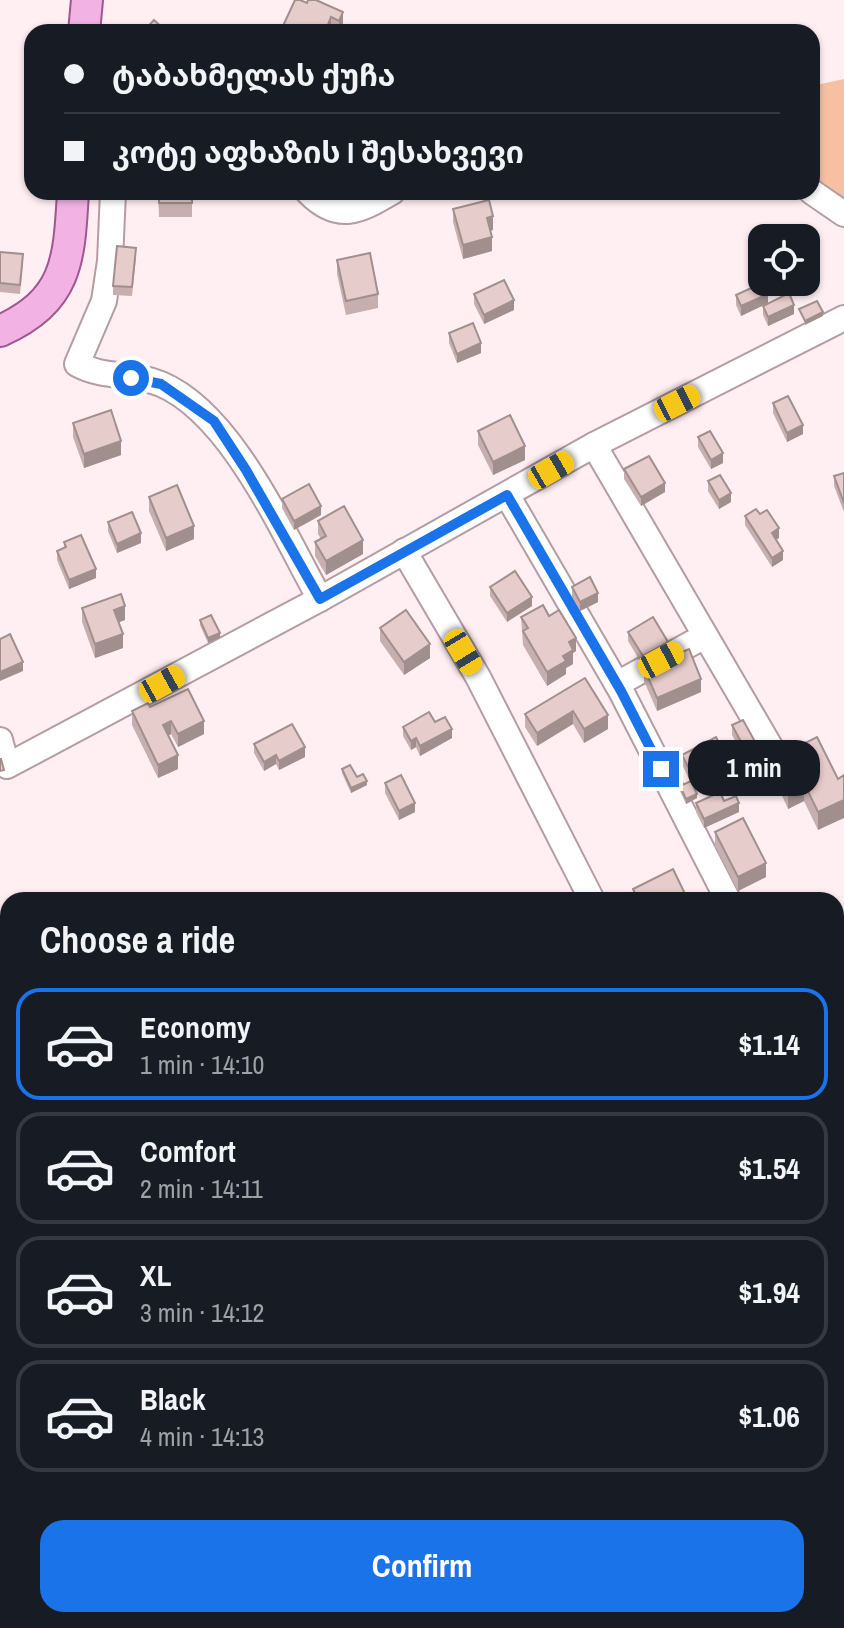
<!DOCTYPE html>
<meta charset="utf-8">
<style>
body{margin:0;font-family:"Archivo Narrow","Noto Sans Georgian",sans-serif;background:#242831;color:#f1f3f6;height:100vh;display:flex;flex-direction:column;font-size:30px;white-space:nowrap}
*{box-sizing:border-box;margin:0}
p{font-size:26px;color:#9ea1a6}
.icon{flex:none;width:44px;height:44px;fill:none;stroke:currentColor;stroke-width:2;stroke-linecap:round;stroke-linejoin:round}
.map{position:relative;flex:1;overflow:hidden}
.side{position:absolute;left:0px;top:892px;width:844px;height:736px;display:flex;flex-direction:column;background:#171b24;border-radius:24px 24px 0 0;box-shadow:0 2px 6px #0004}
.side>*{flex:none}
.hud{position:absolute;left:24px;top:24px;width:796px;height:176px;border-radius:24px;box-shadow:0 2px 6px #0004;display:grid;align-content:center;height:176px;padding:0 40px;background:#171b24}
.tools{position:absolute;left:748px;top:224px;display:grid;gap:16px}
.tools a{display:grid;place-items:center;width:72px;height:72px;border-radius:16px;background:#171b24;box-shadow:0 2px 6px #0004;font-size:40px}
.end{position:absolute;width:36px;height:36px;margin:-18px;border:10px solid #1a73e8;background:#fff;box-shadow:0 0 0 4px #fff}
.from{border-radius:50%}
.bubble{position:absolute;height:56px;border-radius:24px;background:#171b24;box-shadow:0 2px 6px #0004;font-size:26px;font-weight:700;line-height:56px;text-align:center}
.car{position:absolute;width:24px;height:48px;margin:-24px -12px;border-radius:10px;box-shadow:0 0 6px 2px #0007;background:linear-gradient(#f5c518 24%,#345 0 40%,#f5c518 0 76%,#345 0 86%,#f5c518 0)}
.hud b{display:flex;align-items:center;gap:28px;height:76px;font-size:30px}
.hud b+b{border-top:2px solid #363941}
.hud i{width:20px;height:20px;background:#f1f3f6}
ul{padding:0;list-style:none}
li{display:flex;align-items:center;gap:24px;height:112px;margin:0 16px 12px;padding:0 24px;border:4px solid #363941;border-radius:24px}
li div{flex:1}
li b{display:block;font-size:30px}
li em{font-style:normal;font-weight:700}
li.current{border-color:#1a73e8}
li>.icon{width:72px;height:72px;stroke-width:1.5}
h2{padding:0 40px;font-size:36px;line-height:96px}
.button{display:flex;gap:16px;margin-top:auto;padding:16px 40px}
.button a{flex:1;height:92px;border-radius:24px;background:#1a73e8;color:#fff;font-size:32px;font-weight:700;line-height:92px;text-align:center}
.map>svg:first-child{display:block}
.green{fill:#f8c0a2}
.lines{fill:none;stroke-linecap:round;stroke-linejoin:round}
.minor-casing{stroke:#b49ca3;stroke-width:28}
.major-casing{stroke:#a0578e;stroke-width:34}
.minor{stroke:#fff;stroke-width:24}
.major{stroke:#f2b2e4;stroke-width:30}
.wall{fill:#c6afae}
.shaded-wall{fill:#a18f8d}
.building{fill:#e6ccca;stroke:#a18f8d;stroke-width:2}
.route{stroke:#1a73e8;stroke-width:10}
</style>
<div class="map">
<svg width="844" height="1628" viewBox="0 0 844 1628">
<rect width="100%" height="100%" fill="#ffeff3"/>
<path class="green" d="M844,79V201L812,182V86Z"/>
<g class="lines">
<g class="minor-casing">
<g id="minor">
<path d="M113,192L110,261L104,301L77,364C104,379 133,372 161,384C232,414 283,533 320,599"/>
<path d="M308,192C338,223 360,211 392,192"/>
<path d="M812,192L844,214"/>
<path d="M594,445L771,748"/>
<path d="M507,495L621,691L728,900"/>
<path d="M404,551L478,677L592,900"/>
<path d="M617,684L705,636"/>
<path d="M0,740L7,766L320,599L594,445L844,318"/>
<path d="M0,1125H8"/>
<path d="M836,1152L844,1153"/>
</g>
</g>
<g class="major-casing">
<g id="major">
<path d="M84,32L87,0"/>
<path d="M0,331C68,300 69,261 73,192"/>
</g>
</g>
<use href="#minor" class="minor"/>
<use href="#major" class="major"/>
</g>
<g class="wall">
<path d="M307,3L343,12V26L341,32L331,31V32H282V28Z"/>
<path d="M158,192H192V217H159Z"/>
<path d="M453,209L493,230L490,231L492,251L463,259L453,222Z"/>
<path d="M0,252L23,263L20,294L0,292Z"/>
<path d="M136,257L132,296L113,295V286Z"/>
<path d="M337,260L378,294V308L346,315L337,274Z"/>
<path d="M474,294L514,310L484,324L474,304Z"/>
<path d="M736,295L768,303L741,316L736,305Z"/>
<path d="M763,306L794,314L768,326L763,315Z"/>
<path d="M449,333L481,353L457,363L449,343Z"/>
<path d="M773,403L803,434L787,442L773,413Z"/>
<path d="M73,423L121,455L84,468L73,437Z"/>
<path d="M478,431L525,460L493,475L478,445Z"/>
<path d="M698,437L723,463L711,469L698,447Z"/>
<path d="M624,469L665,492L641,506L624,479Z"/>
<path d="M844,473V512L834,486V476Z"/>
<path d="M708,481L731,502L719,509L708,491Z"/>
<path d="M149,497L194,539L166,551L149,511Z"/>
<path d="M282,499L321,515L294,530L282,508Z"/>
<path d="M760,514L779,538L776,539L783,560L772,567L745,525V516Z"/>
<path d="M318,521L363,554L326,575L315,556V542L321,539L318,534Z"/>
<path d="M108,522L141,543L117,553L108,531Z"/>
<path d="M64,542L96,578L69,589L57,560V551L64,548Z"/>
<path d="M490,587L532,606L507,622L490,596Z"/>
<path d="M572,587L598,602L580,611L572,597Z"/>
<path d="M82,608L125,620L119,622L123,648L95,658L82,622Z"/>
<path d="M549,616L576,651L573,653V664L566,668V674L547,686L523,645L521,617Z"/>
<path d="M200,620L220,638L208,643L200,625Z"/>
<path d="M380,628L430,658L404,675L380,641Z"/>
<path d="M628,632L668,651L643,666L628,641Z"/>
<path d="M644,668L701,692L657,711L644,681Z"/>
<path d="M585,678L608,729L584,743L573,724L537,746L525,727V714Z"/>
<path d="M150,707L204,734L178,747L171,734L168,736L178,769L158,778L132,725V711Z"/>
<path d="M435,722L452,738L420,756L416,747L411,750L403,736V727Z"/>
<path d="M732,725L758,757L747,762L732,735Z"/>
<path d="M254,744L305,757L279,770L276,764L264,771L254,753Z"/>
<path d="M789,751L838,779L818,830L804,801L788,809L780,791V773L789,769Z"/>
<path d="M682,755L728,770L694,788L697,798L686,804L680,791V786L690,781L682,764Z"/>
<path d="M342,769L357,777L367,785L351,793L342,773Z"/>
<path d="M385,783L415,812L399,820L385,793Z"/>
<path d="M724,801L739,812L704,828L696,812V803Z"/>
<path d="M715,832L766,877L738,891L715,846Z"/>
<path d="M633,889L688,900H633Z"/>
<path d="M836,985L844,986V1026L836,1025Z"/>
<rect x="836" y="1091" width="8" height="32"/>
</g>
<g class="shaded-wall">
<path d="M343,12V26L339,32V21Z"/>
<path d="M331,17V32H325Z"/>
<path d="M493,216V230L487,231V218Z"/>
<path d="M492,237V251L463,259V245Z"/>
<path d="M768,294V303L741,316V306Z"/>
<path d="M514,300V310L484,324V315Z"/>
<path d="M794,305V314L768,326V317Z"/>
<path d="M823,312V316L805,325V321Z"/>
<path d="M481,343V353L457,363V354Z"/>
<path d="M803,425V434L787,442V433Z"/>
<path d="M121,441V455L84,468V454Z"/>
<path d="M525,446V460L493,475V462Z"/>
<path d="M723,453V463L711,469V460Z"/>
<path d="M665,483V492L641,506V497Z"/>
<path d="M731,493V502L719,509V500Z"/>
<path d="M321,506V515L294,530V521Z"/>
<path d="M194,526V539L166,551V538Z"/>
<path d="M779,528V538L772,542V533Z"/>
<path d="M141,533V543L117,553V544Z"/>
<path d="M363,540V554L326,575V561Z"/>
<path d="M783,551V560L772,567V558Z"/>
<path d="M96,569V578L69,589V580Z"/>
<path d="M598,593V602L580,611V602Z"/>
<path d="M532,597V606L507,622V613Z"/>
<path d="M125,606V620L114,624V610Z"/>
<path d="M220,633V638L208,643V638Z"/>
<path d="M123,634V648L95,658V644Z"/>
<path d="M576,638V651L573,653V664L566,668V674L547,686V672L563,656L569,642Z"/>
<path d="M668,642V651L643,666V656Z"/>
<path d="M430,644V658L404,675V662Z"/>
<path d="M23,662V671L0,681V672Z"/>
<path d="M701,679V692L657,711V698Z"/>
<path d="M573,711V724L537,746V733Z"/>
<path d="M608,715V729L584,743V729Z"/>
<path d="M171,721V734L163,739V725Z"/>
<path d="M204,721V734L178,747V734Z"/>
<path d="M452,729V738L420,756V746Z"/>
<path d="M416,738V747L411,750V741Z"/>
<path d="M305,747V757L279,770V761Z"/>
<path d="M758,747V757L747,762V753Z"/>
<path d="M178,755V769L158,778V765Z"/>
<path d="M276,755V764L264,771V762Z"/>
<path d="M728,761V770L694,788V778Z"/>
<path d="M367,781V785L351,793V788Z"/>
<path d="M804,783V801L788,809V791Z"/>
<path d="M697,794V798L686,804V799Z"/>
<path d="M844,800V818L818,830V812Z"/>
<path d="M415,803V812L399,820V811Z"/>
<path d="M739,803V812L704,828V819Z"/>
<path d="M766,863V877L738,891V877Z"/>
</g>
<g class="building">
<path d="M295,0H300L307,3L308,0H316L343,12L339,21L331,17L325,32H292L282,28Z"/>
<path d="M154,20L167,32H143Z"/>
<rect x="159" y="192" width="33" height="11"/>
<path d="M489,200L493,216L487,218L492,237L463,245L453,209Z"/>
<path d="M117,246L136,248L132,287L113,286Z"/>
<path d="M0,252L23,254L20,285L0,283Z"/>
<path d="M370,253L378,294L346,301L337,260Z"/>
<path d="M504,280L514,300L484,315L474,294Z"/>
<path d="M762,283L768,294L741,306L736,295Z"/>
<path d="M789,293L794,305L768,317L763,306Z"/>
<path d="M817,301L823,312L805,321L799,309Z"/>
<path d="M473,323L481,343L457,354L449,333Z"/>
<path d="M788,396L803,425L787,433L773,403Z"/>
<path d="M111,410L121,441L84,454L73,423Z"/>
<path d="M510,415L525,446L493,462L478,431Z"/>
<path d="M710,431L723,453L711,460L698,437Z"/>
<path d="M649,456L665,483L641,497L624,469Z"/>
<path d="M844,473V503L834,476Z"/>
<path d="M720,475L731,493L719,500L708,481Z"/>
<path d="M309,484L321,506L294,521L282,499Z"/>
<path d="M177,485L194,526L166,538L149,497Z"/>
<path d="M344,506L363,540L326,561L315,542L326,536L318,521Z"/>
<path d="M756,509L760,514L767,510L779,528L772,533L783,551L772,558L745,516Z"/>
<path d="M132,512L141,533L117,544L108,522Z"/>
<path d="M81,535L96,569L69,580L57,551L66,547L64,542Z"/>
<path d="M515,571L532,597L507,613L490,587Z"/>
<path d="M590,577L598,593L580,602L572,587Z"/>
<path d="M121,594L125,606L114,610L123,634L95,644L82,608Z"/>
<path d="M543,605L549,616L559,610L576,638L569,642L573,650L563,656L566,661L547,672L523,631L528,628L521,617Z"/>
<path d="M406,610L430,644L404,662L380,628Z"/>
<path d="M211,615L220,633L208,638L200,620Z"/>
<path d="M653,617L668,642L643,656L628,632Z"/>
<path d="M10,634L23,662L0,672V639Z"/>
<path d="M689,649L701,679L657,698L644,668Z"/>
<path d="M585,678L608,715L584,729L573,711L537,733L525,714Z"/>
<path d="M188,689L204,721L178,734L171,721L163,725L178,755L158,765L132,711L148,703L150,707Z"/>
<path d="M429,712L435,722L445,717L452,729L420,746L416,738L411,741L403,727Z"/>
<path d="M743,720L758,747L747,753L732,725Z"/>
<path d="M292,724L305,747L279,761L276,755L264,762L254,744Z"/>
<path d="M716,737L728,761L694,778L682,755Z"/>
<path d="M817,737L838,779L844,775V800L818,812L804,783L788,791L780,773L795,766L789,751Z"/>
<path d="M0,759H1L4,770L0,771Z"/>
<path d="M350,765L357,777L363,774L367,781L351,788L342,769Z"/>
<path d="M401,775L415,803L399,811L385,783Z"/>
<path d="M691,781L697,794L686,799L680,786Z"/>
<path d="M720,792L724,801L736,796L739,803L704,819L696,803Z"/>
<path d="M743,818L766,863L738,877L715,832Z"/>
<path d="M673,869L688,900H638L633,889Z"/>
<path d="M836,985L844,986V1017L836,1016Z"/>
<rect x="836" y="1091" width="8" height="23"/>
</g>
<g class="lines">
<path class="route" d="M131,378L161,384L214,421L246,470L320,599L507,495L621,691L661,769"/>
</g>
</svg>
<div class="tools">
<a><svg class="icon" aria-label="locate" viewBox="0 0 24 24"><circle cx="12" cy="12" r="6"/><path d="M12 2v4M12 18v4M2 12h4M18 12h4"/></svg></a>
</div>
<i class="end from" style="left:131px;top:378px"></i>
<i class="end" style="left:661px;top:769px"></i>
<div class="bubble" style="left:688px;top:740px;width:132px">1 min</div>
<i class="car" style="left:677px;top:403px;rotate:63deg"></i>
<i class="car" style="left:551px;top:470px;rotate:60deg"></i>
<i class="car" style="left:463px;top:652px;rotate:149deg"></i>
<i class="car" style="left:661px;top:660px;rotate:62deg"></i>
<i class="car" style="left:162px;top:684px;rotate:61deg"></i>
<div class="hud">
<b><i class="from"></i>ტაბახმელას ქუჩა</b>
<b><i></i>კოტე აფხაზის I შესახვევი</b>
</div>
<section class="side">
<h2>Choose a ride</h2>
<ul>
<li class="current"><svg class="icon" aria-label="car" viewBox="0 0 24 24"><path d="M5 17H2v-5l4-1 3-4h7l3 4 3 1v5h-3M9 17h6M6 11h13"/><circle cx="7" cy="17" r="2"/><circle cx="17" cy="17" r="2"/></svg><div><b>Economy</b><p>1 min · 14:10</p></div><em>$1.14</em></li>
<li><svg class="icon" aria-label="car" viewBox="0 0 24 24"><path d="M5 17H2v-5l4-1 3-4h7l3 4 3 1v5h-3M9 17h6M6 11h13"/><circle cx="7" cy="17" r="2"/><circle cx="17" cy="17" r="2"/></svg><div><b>Comfort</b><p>2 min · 14:11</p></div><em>$1.54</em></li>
<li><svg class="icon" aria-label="car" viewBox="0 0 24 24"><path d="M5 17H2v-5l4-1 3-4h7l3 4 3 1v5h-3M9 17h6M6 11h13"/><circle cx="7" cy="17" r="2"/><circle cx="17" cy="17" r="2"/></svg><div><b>XL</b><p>3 min · 14:12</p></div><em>$1.94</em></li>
<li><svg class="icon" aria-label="car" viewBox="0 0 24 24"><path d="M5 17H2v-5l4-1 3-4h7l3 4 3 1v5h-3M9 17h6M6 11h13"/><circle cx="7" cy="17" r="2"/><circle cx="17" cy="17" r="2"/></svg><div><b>Black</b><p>4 min · 14:13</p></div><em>$1.06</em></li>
</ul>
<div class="button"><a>Confirm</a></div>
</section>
</div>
